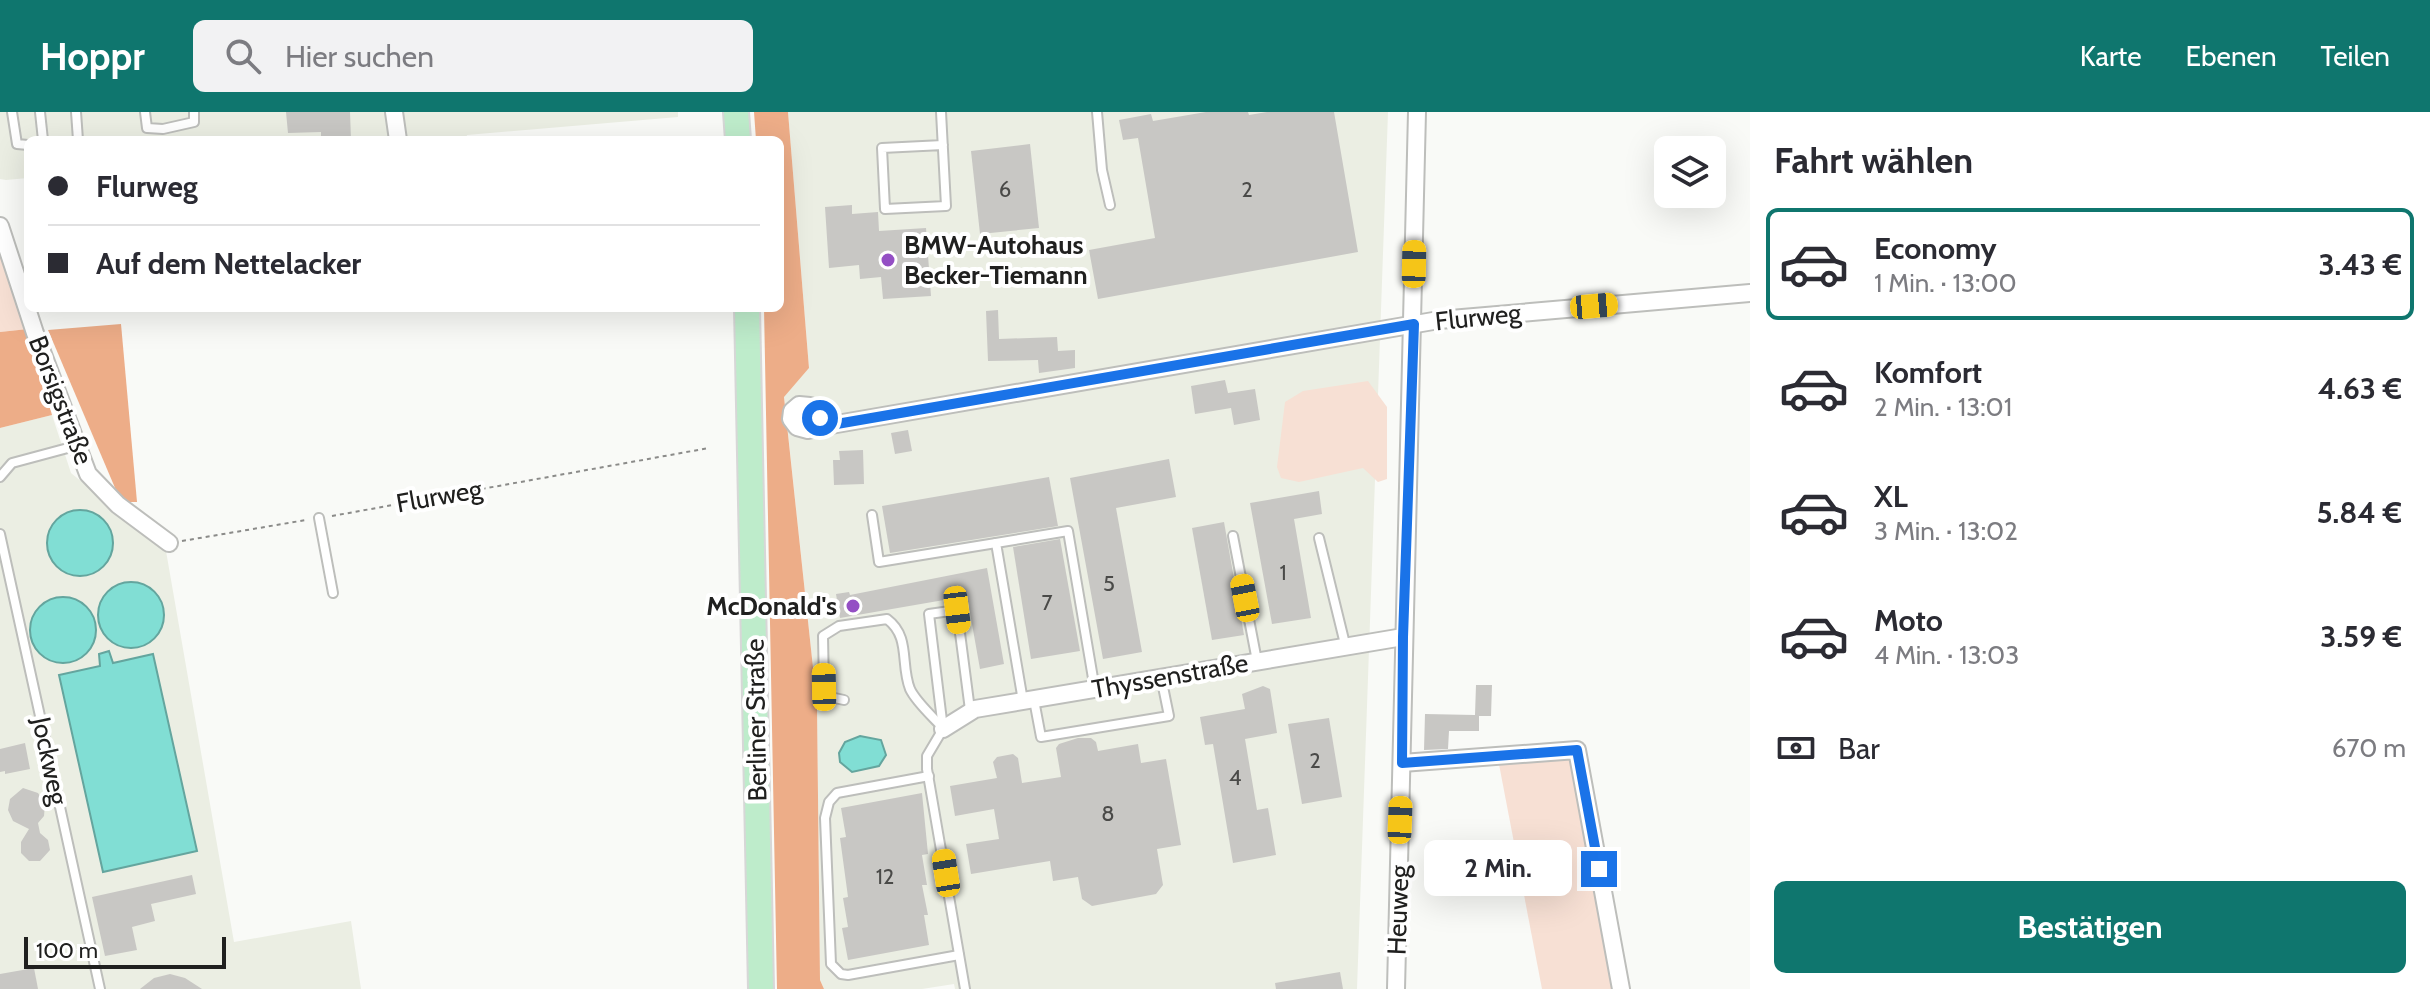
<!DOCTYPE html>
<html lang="de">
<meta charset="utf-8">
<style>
body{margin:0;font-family:Cabin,sans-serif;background:#f2f2f3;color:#2b2b33;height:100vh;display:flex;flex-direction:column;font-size:30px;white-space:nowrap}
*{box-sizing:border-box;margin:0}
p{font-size:26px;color:#7c7c81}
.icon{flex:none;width:44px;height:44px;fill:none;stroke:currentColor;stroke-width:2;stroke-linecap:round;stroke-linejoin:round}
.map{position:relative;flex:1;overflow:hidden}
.panel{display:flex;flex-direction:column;background:#fff;width:680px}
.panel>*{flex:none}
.banner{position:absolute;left:24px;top:24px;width:760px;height:176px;border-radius:12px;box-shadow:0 8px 32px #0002;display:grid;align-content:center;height:176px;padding:0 24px;background:#fff}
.tools{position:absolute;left:1654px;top:24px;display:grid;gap:16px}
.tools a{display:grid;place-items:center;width:72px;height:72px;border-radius:12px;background:#fff;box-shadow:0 8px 32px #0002;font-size:40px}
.scale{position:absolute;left:24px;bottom:20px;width:202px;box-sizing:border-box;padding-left:8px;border:4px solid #20201f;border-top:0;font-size:22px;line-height:28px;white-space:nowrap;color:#20201f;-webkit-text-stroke:6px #fff;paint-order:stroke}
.end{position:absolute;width:36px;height:36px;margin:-18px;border:10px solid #1a73e8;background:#fff;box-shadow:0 0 0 4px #fff}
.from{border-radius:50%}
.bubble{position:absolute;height:56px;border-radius:12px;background:#fff;box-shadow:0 8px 32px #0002;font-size:26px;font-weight:700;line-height:56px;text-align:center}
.car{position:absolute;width:24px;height:48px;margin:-24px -12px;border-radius:10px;box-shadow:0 0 6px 2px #0007;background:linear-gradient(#f5c518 24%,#345 0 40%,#f5c518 0 76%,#345 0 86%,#f5c518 0)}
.banner b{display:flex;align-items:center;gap:28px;height:76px;font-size:30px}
.banner b+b{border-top:2px solid #e1e1e2}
.banner i{width:20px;height:20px;background:#2b2b33}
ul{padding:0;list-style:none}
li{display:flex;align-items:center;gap:24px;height:112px;margin:0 16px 12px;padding:0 8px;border:4px solid transparent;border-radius:12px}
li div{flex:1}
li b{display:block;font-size:30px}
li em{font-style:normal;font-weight:700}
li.current{border-color:#0f766e}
li>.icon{width:72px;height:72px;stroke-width:1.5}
h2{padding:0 24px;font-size:36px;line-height:96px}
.pay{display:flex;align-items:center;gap:20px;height:88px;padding:0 24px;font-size:30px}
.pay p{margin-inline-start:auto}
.cta{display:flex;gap:16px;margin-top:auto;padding:16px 24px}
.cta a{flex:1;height:92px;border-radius:12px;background:#0f766e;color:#fff;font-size:32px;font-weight:700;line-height:92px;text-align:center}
header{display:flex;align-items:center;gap:48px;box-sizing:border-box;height:112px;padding:0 40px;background:#0f766e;color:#fff}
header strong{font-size:38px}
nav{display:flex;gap:44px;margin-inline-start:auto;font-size:28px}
.search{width:560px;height:72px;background:#f2f2f3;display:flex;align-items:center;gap:20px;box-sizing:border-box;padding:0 28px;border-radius:12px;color:#7c7c81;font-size:30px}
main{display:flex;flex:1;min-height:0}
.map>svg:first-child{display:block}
.built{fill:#ebeee3}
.green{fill:#f7e0d4}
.forest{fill:#edad88}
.water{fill:#81ded4;stroke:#64a59e;stroke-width:2}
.building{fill:#c8c7c4}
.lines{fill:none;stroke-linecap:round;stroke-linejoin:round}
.service-casing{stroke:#bdbebb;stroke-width:12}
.minor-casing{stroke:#bdbebb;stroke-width:20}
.primary-casing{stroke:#d7d7d7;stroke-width:28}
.path{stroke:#8b8b89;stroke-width:2;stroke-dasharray:4 4;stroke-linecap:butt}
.service{stroke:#fff;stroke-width:8}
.minor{stroke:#fff;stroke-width:16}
.primary{stroke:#beeccb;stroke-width:24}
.route{stroke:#1a73e8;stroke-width:10}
.poi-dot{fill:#944fc4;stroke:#fff;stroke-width:3}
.labels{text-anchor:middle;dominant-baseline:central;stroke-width:8;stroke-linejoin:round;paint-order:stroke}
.number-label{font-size:22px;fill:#4a4a48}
.poi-label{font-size:26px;font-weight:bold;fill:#20201f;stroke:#fff;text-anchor:start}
.street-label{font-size:26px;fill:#20201f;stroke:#fff}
</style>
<header>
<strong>Hoppr</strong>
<div class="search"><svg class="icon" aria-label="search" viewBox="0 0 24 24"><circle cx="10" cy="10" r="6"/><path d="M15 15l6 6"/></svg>Hier suchen</div>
<nav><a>Karte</a><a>Ebenen</a><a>Teilen</a></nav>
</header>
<main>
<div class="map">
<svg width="1750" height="877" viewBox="0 0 1750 877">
<rect width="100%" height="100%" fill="#f9faf7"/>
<g class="built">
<path d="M0,0H678V5L467,23L466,28H28V66L6,68L0,67Z"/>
<path d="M788,0H1388L1357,877H955L954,872L922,877H824L820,868L817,593L784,284L809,256Z"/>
<path d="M52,303L71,361L166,439L234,830L351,809L361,877H0V316Z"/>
</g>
<g class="green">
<path d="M0,132L28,217L0,220Z"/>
<path d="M1368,269L1387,295V367L1378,370L1363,356L1299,370L1281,366L1277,355L1285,290L1303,279Z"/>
<path d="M1562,642L1576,652L1617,877H1542L1498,647Z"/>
</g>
<g class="forest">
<path d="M754,0H788L809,256L784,285L817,593L820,868L824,877H777L764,196H780V28H756Z"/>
<path d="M121,212L137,390H121L48,218Z"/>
<path d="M28,217L52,303L0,316V220Z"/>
</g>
<g class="water">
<circle cx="80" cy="431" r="33"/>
<circle cx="131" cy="503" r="33"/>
<circle cx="63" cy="518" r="33"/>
<path d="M109,539L113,551L153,542L197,739L103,760L59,563L100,554L99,542Z"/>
<path d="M860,624L881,628L886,643L879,654L852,660L840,650L839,641L845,630Z"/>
</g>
<g class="building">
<path d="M286,0H350L351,28H321V20L288,21Z"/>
<path d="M1206,0H1248L1249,3L1267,0H1334L1358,140L1098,187L1089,138L1155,126L1138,26L1123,28L1119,8L1151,2L1153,9Z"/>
<path d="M1030,32L1039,116L980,122L971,39Z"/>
<path d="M852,93V102L878,100L879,119L926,116L931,184L883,187L881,165L860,167L859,153L829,156L825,95Z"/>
<path d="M998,198L999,227L1057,225L1058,239L1075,238V256L1039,261L1038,248L988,249L986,199Z"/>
<path d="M1225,268L1228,281L1255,277L1260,308L1234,313L1231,296L1195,302L1191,274Z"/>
<path d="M908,318L912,339L895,342L891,321Z"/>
<path d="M863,338L864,372L834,373L833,348H840L839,339Z"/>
<path d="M1169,347L1176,385L1116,396L1142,540L1103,547L1070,366Z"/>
<path d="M1049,365L1058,414L890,441L882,394Z"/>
<path d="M1319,379L1322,402L1294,407L1311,506L1272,512L1250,391Z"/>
<path d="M1224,410L1244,523L1212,528L1192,416Z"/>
<path d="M1060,427L1080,539L1031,547L1013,435Z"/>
<path d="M987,456L1004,552L980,557L967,484L840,506L836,482L849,480L850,483Z"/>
<path d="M1476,573H1492L1491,604H1479V619H1449L1448,637L1424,638L1425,602L1475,603Z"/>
<path d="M1263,574L1270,577L1277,621L1245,627L1257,698L1268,696L1276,743L1233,751L1213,632L1205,633L1200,605L1245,597L1242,582Z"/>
<path d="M1329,606L1342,685L1302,692L1288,612Z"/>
<path d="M1078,626H1091L1096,630L1098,639L1138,632L1141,651L1166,647L1181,733L1157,737L1163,773L1156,782L1092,794L1082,787L1078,765L1053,769L1050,749L971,762L966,732L999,727L994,697L955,704L950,674L997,666L993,650L997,645L1013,642L1018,646L1022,671L1061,665L1056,636L1059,632Z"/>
<path d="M25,631L30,657L5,662V659L0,660V637Z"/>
<path d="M23,676L38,681L45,692L44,704L38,711L40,721L48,728L50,738L40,749H29L21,741V730L29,717L13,709L8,698L10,687Z"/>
<path d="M922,681L928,742L922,743L927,773H922L928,803H924L929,833L848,848L842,816L848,815L843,786L848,785L840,726L846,725L841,696Z"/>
<path d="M192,763L196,782L151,792L155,809L132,815L137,838L105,844L92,785Z"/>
<path d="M34,856L38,877H0V862Z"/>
<path d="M1340,860L1343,877H1276L1275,871Z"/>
<path d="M170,862L185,866L202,877H140L154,866Z"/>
</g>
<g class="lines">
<g class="service-casing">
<g id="service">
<path d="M12,0L17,32L28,33"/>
<path d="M40,0L43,28"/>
<path d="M76,0L78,28"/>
<path d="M145,0L147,16L163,17L194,10V0"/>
<path d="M941,0L946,94L885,97L882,36L943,33"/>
<path d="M1097,0L1102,58L1110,93"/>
<path d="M0,365L12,351L79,333"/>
<path d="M872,403L879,450L996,431"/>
<path d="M319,406L333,481"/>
<path d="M0,422L100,877"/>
<path d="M1233,424L1257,549"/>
<path d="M1319,426L1345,532"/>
<path d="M844,588L830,585L824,575L823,524L839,514L887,507C911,525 900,552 910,577C916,590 933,605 943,616"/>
<path d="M1034,588L1041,625L1169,604L1161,565"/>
<path d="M1023,589L996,431L1068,419L1095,578"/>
<path d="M929,664L837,681L829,690L825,706L831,852L841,862L848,863L959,843"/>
<path d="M965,877L927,657V644L943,617L929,502L957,498L970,598"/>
</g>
</g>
<g class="minor-casing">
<g id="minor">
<path d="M394,0L398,28"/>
<path d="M0,114L35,221L88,362L118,393L169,431"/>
<path d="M831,313L808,318L797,315L791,307L792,299L799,293L810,294L831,313L1439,208L1750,181"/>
<path d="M943,617L975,597L1403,525"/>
<path d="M1402,651L1577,638L1621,877"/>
<path d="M1396,877L1417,0"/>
</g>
</g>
<g class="primary-casing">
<g id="primary">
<path d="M736,0L738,28"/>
<path d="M747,196L761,877"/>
</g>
</g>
<g class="path">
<path d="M332,404L709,336"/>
<path d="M182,429L306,408"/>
</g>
<use href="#service" class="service"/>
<use href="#minor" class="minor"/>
<use href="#primary" class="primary"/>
</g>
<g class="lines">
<path class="route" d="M820,306L831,313L1414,212L1403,525L1402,651L1577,638L1599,757"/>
</g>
<g class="poi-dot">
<circle cx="888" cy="148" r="8"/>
<circle cx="853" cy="494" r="8"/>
</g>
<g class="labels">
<g class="number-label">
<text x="1005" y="77">6</text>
<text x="1247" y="77">2</text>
<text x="1283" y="460">1</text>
<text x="1109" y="471">5</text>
<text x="1047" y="490">7</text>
<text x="1315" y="648">2</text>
<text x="1235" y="665">4</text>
<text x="1108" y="701">8</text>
<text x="885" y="764">12</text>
</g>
<g class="poi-label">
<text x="904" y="133">BMW-Autohaus<tspan x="904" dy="30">Becker-Tiemann</tspan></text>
<text x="837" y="494" text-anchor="end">McDonald's</text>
</g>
<g class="street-label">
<text transform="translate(1478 205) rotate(-6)">Flurweg</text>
<text transform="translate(61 288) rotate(69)">Borsigstraße</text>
<text transform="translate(439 384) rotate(-10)">Flurweg</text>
<text transform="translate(1170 564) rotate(-10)">Thyssenstraße</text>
<text transform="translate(756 608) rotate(-91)">Berliner Straße</text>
<text transform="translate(50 649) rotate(78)">Jockweg</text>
<text transform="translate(1398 798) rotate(-88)">Heuweg</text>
</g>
</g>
</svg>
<div class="tools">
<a><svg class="icon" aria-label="layers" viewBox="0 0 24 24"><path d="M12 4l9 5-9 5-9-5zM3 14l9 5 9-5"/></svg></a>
</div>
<div class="scale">100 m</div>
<i class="end from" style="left:820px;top:306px"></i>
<i class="end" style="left:1599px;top:757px"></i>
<div class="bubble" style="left:1424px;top:728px;width:148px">2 Min.</div>
<i class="car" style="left:1414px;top:152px;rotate:1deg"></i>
<i class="car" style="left:1594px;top:194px;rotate:85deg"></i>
<i class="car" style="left:1245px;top:486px;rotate:349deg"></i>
<i class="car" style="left:957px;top:498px;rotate:173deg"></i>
<i class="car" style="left:824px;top:575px;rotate:359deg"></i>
<i class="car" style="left:1400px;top:708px;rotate:2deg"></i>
<i class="car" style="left:946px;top:761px;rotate:351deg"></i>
<div class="banner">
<b><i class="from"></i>Flurweg</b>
<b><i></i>Auf dem Nettelacker</b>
</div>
</div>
<section class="panel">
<h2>Fahrt wählen</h2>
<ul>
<li class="current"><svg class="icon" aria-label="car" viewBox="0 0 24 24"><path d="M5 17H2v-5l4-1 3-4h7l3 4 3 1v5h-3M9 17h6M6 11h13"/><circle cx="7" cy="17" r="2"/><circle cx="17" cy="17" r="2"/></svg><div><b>Economy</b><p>1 Min. · 13:00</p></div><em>3.43 €</em></li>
<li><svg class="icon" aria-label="car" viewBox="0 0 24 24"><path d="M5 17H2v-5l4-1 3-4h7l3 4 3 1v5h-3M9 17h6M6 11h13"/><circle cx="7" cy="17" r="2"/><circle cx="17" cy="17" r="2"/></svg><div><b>Komfort</b><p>2 Min. · 13:01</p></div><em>4.63 €</em></li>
<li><svg class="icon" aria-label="car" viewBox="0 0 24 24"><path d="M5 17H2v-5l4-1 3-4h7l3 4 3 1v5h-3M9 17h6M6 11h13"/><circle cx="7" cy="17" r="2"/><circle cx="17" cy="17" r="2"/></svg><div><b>XL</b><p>3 Min. · 13:02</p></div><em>5.84 €</em></li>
<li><svg class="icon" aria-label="car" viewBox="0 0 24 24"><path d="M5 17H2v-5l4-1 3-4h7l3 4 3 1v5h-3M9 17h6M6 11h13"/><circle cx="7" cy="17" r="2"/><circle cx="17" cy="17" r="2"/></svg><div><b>Moto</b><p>4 Min. · 13:03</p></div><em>3.59 €</em></li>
</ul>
<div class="pay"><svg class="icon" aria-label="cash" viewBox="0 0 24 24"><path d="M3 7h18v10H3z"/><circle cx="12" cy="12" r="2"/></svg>Bar<p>670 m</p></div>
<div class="cta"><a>Bestätigen</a></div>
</section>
</main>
